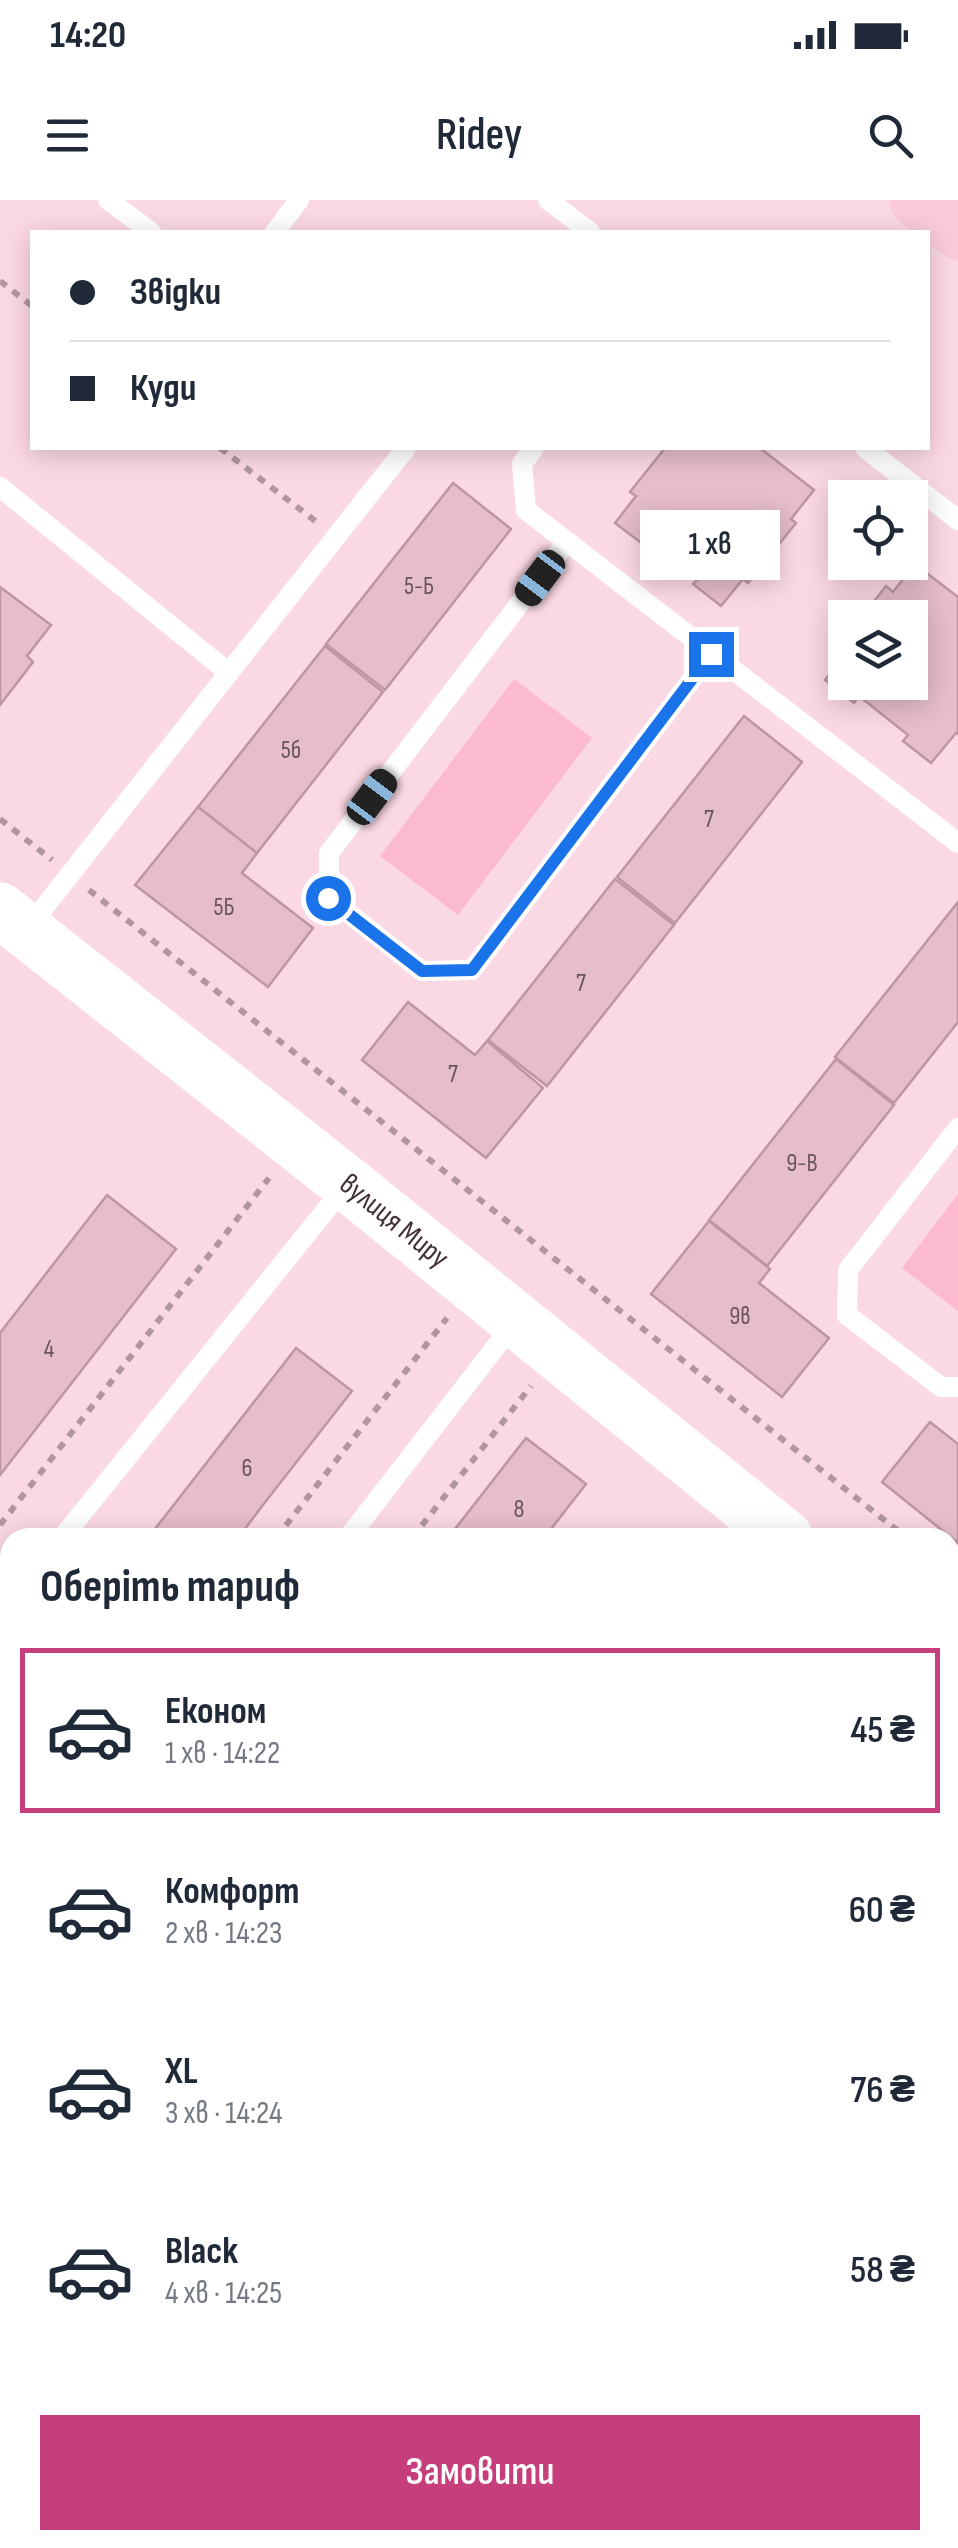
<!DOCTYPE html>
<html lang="uk">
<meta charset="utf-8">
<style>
body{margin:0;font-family:"Sofia Sans Condensed",sans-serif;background:#f6f6f7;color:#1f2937;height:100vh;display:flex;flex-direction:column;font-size:38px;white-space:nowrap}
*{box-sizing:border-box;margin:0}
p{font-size:32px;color:#747a83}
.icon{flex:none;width:55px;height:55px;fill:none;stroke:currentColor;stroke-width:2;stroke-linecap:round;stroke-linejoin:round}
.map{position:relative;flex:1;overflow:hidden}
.sheet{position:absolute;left:0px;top:1328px;width:960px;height:1022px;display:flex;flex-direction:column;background:#fff;border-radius:30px 30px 0 0;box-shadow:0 5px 25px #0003}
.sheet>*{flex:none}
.guide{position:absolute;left:30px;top:30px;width:900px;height:220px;border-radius:0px;box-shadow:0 5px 25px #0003;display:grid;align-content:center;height:220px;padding:0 40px;background:#fff}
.buttons{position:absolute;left:828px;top:280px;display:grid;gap:20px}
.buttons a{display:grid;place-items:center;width:100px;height:100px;border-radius:0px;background:#fff;box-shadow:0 5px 25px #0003;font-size:50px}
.end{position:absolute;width:45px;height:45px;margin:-22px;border:12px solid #1a73e8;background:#fff;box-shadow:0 0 0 5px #fff}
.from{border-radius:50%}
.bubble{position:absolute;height:70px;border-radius:0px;background:#fff;box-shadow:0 5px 25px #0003;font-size:32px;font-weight:600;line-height:70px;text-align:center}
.car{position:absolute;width:30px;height:60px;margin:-30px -15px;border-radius:12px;box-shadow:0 0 8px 2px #0007;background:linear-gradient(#222 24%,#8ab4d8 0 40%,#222 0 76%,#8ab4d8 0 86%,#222 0)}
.guide b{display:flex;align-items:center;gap:35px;height:95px;font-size:38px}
.guide b+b{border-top:2px solid #e0e1e3}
.guide i{width:25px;height:25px;background:#1f2937}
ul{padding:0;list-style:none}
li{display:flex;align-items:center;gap:30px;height:165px;margin:0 20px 15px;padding:0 20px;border:5px solid transparent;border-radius:0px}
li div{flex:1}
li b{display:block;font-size:38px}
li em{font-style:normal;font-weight:600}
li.current{border-color:#c63e7b}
li>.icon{width:90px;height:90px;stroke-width:1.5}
h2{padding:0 40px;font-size:45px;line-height:120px}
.button{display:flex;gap:20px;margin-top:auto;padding:20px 40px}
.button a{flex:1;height:115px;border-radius:0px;background:#c63e7b;color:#fff;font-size:40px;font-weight:600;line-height:115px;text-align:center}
.status{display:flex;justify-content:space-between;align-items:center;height:70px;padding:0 50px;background:#fff;direction:ltr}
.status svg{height:28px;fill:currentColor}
header{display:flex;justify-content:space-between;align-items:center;height:130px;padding:0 40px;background:#fff;font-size:45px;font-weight:600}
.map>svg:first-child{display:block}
.green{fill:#fcbad0}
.building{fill:#e6bdca;stroke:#bd96a2;stroke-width:2.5}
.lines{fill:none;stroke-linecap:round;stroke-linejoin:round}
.path{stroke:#b1969e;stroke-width:6;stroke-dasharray:8 8;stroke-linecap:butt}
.lane{stroke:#fff;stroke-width:20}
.secondary{stroke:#fff;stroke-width:55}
.primary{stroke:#facadb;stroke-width:55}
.route{stroke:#1a73e8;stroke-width:12}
.labels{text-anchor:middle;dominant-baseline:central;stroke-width:8;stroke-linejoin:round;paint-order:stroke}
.number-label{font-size:25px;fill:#6b555c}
.street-label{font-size:30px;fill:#423237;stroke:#fdecf1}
</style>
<div class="status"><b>14:20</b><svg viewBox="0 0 49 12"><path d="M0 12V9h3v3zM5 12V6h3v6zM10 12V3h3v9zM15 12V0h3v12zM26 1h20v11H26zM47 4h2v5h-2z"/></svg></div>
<header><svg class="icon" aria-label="menu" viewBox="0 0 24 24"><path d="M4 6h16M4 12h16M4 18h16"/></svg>Ridey<svg class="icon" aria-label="search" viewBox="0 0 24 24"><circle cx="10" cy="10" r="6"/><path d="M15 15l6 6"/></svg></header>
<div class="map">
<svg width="958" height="2348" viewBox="0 0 958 2348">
<rect width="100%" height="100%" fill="#fbd9e4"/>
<g class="green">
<path d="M514,479L592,538L458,715L380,656Z"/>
<path d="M958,994V1111L902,1068Z"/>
<path d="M0,1738L10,1746V2217L0,2209Z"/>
<path d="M950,2174L958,2180V2348H368L374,2340H950Z"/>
</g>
<g class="building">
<path d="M665,248H760L814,290L791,319L796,323L748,383L743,379L721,406L693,384L698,379L648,339L644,345L615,323L636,296L630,292Z"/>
<path d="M453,283L511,329L385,490L326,444Z"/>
<path d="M915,364L958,397V534L956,533L931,563L903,541L908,535L859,496L854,503L825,480L845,454V482H910V418H861L886,386L893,392Z"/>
<path d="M0,387L51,425L27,456L33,462L0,505Z"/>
<path d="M325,446L383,492L257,653L198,607Z"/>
<path d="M744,516L802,562L675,723L617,677Z"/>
<path d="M198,607L257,653L242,673L313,728L268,787L135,685Z"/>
<path d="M615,679L674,725L547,886L488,840Z"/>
<path d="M958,702V822L894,903L835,857Z"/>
<path d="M408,802L475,855L487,841L543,888L486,958L362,860Z"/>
<path d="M836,859L894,905L767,1066L709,1020Z"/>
<path d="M107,995L176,1049L0,1275V1133Z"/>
<path d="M709,1021L770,1069L759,1083L829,1138L782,1197L651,1094Z"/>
<path d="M296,1148L352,1191L266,1301L238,1338H148Z"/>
<path d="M930,1222L958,1244V1343L882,1282Z"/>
<path d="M526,1238L586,1284L544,1338H448Z"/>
<path d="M10,1514V1630L0,1643V1527Z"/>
<path d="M958,1764V1876L950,1886V1774Z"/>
<path d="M0,2283L10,2292V2315L0,2327Z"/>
</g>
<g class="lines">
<g class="path">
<path d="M0,81L32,106"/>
<path d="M220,248L318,323"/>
<path d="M0,619L52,660"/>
<path d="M89,690L907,1338"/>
<path d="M0,1325L269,978"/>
<path d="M276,1338L447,1118"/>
<path d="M412,1338L531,1186"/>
<path d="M950,1371L958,1378"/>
<path d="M950,1657L958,1647"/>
<path d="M0,1691L10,1678"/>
<path d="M0,1827L10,1835"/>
<path d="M0,1855L10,1843"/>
<path d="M0,1914L10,1922"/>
<path d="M950,1949L958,1939"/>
<path d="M0,2024L10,2031"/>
<path d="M0,2073L10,2074"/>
<path d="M0,2119L10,2127"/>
<path d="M0,2251L10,2259"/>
<path d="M950,2261L958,2264"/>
<path d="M109,2340L119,2348"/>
<path d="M243,2340L245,2348"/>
<path d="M677,2340L683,2348"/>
</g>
<g class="lane">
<path d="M108,0L151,32"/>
<path d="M548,0L590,32"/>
<path d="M275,32L299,0"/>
<path d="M534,248L522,264L526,310L958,643"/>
<path d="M865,248L958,320"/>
<path d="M0,287L229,473"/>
<path d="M566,343L329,653V698L422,771L472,770L711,454"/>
<path d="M27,729L406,248"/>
<path d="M958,928L848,1070L847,1115L941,1187H958"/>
<path d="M62,1338L346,985"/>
<path d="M348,1338L515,1122"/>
<path d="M0,1414L10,1402"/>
<path d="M0,1739L10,1747"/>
<path d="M950,2035L958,2025"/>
<path d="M950,2178L958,2184"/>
<path d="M0,2209L10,2217"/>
<path d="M160,2340L170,2348"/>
</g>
<g class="secondary">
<path id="s1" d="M0,710L348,984L786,1338"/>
<path d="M950,1470L958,1477"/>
<path d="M950,1601L958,1591"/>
<path d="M342,2348L348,2340"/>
</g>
<path class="primary" d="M917,0L958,32"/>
</g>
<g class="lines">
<path class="route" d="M328,698L422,771L472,770L711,454"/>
</g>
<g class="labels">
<g class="number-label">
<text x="419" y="386">5-Б</text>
<text x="291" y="550">5б</text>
<text x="709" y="619">7</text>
<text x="224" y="707">5Б</text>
<text x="581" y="783">7</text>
<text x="453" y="874">7</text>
<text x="802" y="963">9-В</text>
<text x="740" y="1116">9в</text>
<text x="49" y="1149">4</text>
<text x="247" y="1268">6</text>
<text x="519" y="1309">8</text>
</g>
<g class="street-label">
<text stroke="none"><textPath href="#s1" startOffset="502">вулиця Миру</textPath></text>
</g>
</g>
</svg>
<div class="buttons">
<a><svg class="icon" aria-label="locate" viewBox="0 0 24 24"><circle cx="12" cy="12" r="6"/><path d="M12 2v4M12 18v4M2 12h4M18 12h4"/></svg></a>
<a><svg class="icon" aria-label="layers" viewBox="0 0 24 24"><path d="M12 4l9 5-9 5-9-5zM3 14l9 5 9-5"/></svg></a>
</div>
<i class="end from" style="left:328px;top:698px"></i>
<i class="end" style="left:711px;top:454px"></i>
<div class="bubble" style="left:640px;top:310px;width:140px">1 хв</div>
<i class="car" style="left:540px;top:378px;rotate:217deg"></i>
<i class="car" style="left:372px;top:597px;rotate:37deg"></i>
<div class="guide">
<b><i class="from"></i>Звідки</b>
<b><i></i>Куди</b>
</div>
<section class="sheet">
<h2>Оберіть тариф</h2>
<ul>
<li class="current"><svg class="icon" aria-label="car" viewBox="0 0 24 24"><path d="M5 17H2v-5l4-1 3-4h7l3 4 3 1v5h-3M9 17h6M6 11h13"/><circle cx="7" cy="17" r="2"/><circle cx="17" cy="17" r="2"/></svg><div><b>Економ</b><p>1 хв · 14:22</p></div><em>45 ₴</em></li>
<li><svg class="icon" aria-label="car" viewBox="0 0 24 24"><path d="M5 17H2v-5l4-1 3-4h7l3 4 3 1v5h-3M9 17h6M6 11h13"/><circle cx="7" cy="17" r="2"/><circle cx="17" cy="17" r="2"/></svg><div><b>Комфорт</b><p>2 хв · 14:23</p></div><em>60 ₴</em></li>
<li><svg class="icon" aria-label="car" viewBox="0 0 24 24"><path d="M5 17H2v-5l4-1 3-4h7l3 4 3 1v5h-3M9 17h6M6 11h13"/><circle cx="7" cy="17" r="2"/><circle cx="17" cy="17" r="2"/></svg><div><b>XL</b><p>3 хв · 14:24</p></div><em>76 ₴</em></li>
<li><svg class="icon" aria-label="car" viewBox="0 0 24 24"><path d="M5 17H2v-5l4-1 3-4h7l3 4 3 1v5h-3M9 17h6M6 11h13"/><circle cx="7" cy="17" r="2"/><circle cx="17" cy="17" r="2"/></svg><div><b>Black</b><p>4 хв · 14:25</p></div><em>58 ₴</em></li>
</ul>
<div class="button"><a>Замовити</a></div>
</section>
</div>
